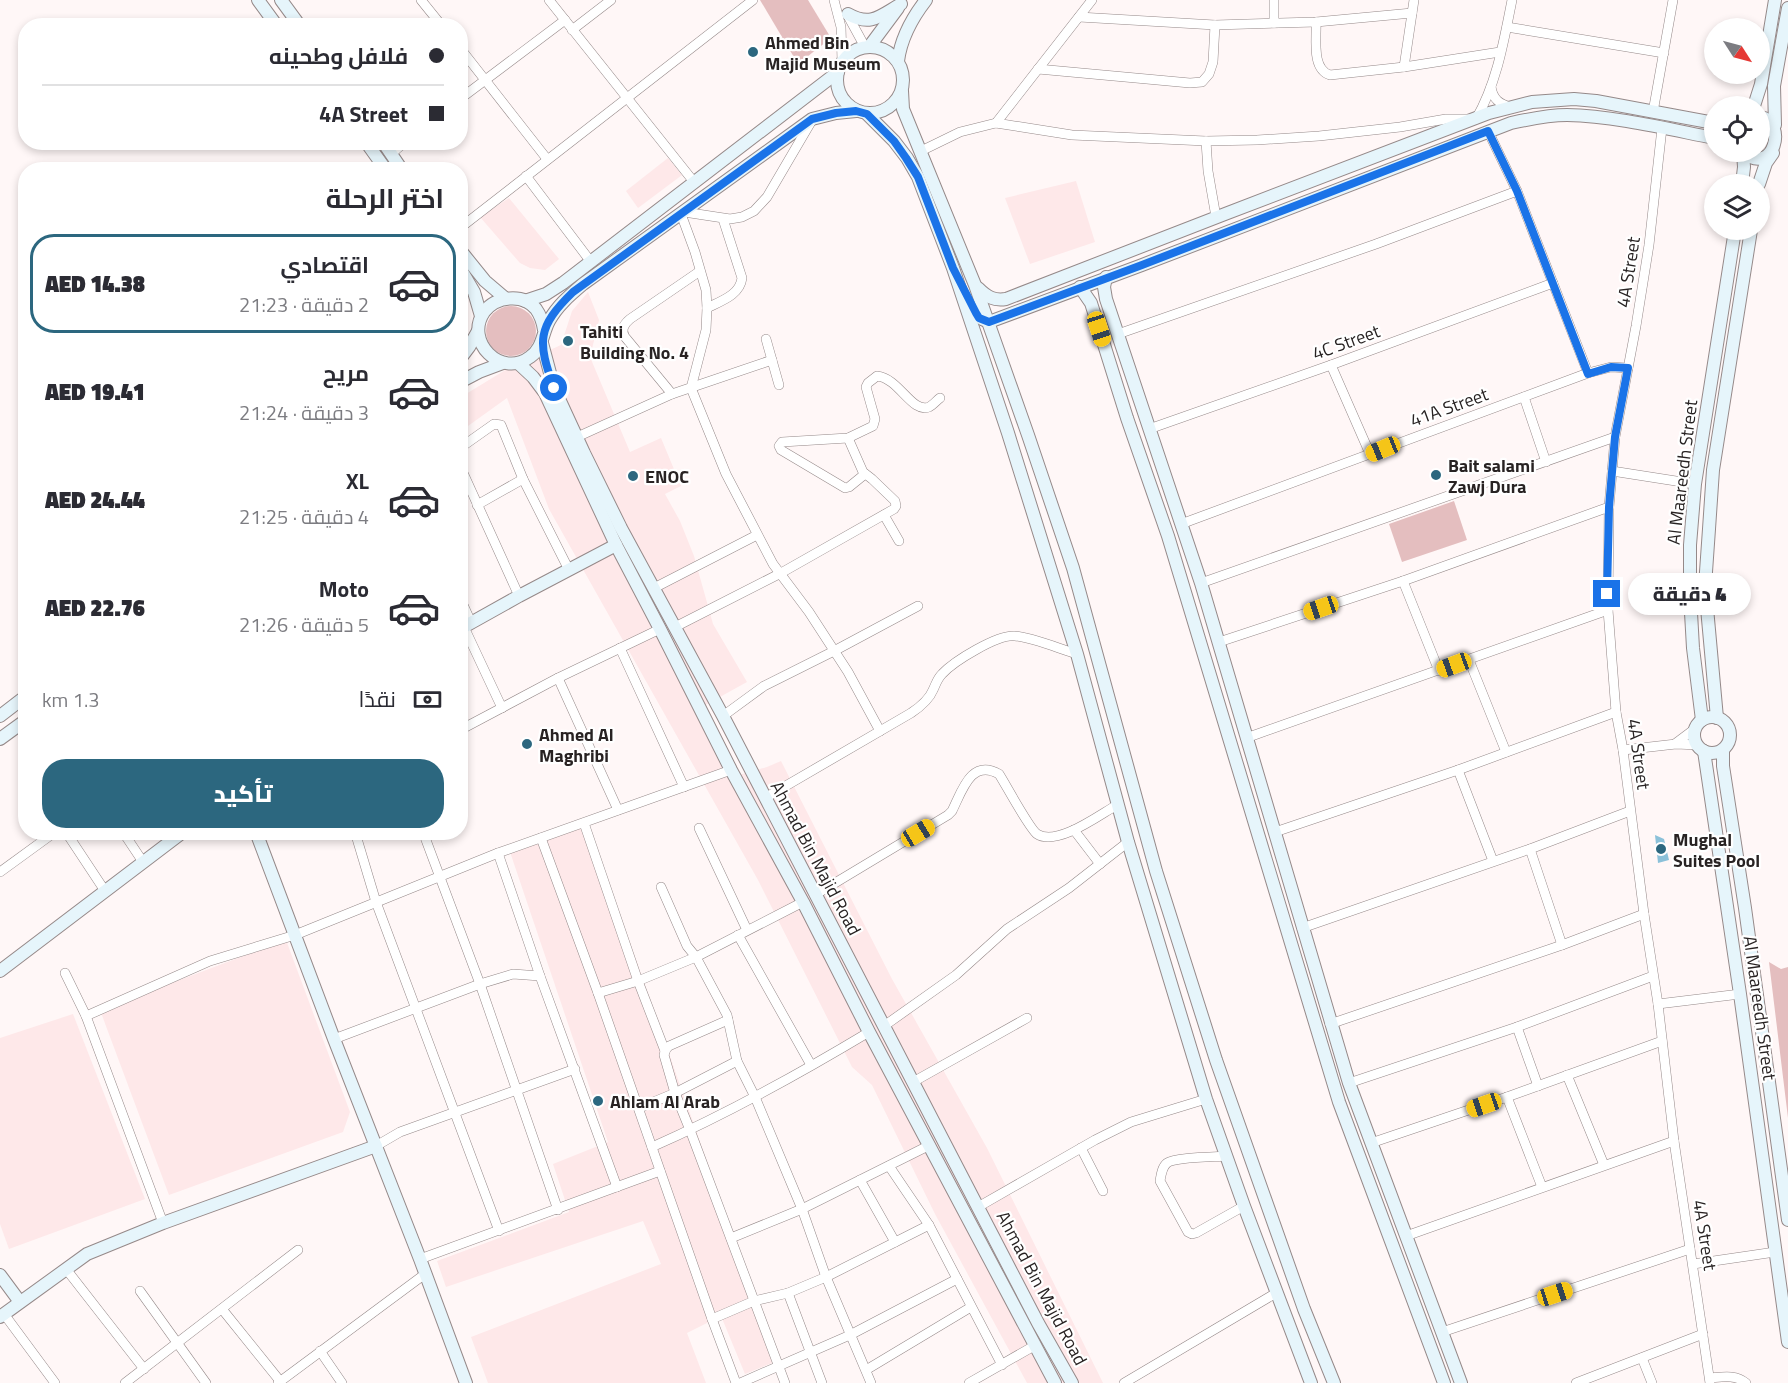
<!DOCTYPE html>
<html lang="ar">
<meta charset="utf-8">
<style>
body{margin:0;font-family:"Titillium Web",Cairo,sans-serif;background:#f7f7f7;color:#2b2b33;direction:rtl;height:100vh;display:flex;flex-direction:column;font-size:22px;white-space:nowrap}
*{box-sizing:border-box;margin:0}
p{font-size:20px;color:#7c7c81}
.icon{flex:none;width:33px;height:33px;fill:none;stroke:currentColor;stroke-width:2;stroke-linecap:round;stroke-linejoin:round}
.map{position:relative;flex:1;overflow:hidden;direction:ltr}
.drawer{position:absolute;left:18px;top:162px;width:450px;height:678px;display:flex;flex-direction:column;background:#fff;border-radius:24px;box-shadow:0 3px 9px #0003;direction:rtl}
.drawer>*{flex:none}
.banner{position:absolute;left:18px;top:18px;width:450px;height:132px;border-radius:24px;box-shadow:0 3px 9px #0003;direction:rtl;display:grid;align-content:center;height:132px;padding:0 24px;background:#fff}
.needle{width:39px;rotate:126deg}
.buttons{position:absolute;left:1704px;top:18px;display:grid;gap:12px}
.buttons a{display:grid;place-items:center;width:66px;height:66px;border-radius:50%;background:#fff;box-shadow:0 3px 9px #0003;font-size:30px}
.end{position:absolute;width:27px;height:27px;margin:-14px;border:8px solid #1a73e8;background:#fff;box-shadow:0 0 0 3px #fff}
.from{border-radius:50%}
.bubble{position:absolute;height:42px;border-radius:21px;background:#fff;box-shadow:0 3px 9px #0003;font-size:20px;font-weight:800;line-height:42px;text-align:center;direction:rtl}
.car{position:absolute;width:18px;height:36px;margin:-18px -9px;border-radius:8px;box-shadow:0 0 4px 2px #0007;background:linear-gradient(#f5c518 24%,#345 0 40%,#f5c518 0 76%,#345 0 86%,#f5c518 0)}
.banner b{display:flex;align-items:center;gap:21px;height:57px;font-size:22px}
.banner b+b{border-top:2px solid #e1e1e2}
.banner i{width:15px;height:15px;background:#2b2b33}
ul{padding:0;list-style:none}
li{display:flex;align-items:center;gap:18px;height:99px;margin:0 12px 9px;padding:0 12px;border:3px solid transparent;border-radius:24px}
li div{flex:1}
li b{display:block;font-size:22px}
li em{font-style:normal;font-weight:800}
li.selected{border-color:#2c677f}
li>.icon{width:54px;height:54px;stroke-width:1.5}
h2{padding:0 24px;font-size:27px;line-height:72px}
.pay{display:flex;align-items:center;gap:15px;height:66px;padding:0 24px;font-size:22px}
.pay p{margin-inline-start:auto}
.cta{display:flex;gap:12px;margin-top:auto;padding:12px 24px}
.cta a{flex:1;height:69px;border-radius:24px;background:#2c677f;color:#fff;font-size:24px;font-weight:800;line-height:69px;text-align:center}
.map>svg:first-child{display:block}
.built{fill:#fee8e9}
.green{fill:#e4bebf}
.water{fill:#8bc1d9}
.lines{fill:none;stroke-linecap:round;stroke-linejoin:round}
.street-casing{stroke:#958989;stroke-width:10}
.secondary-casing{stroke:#958989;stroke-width:14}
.street{stroke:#fff;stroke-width:9}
.secondary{stroke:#e6f5fb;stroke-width:12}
.route{stroke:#1a73e8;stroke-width:8}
.poi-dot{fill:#2c677f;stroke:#fff;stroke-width:2}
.labels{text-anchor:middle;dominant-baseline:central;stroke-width:4.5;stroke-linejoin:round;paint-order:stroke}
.poi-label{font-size:18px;font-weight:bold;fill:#282323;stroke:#fff;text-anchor:start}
.street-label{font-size:18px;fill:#282323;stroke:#fff}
</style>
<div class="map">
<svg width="1788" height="1383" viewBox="0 0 1788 1383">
<rect width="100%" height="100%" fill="#fff7f7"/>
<g class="built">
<path d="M668,158L682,175L638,208L626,191Z"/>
<path d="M1076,181L1095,242L1030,264L1005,198Z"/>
<path d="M509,198L559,259L545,270L530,268L520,263L480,217Z"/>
<path d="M588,292L599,320L590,357L630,452L661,438L681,486L665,494L680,521L694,556L713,624L747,682L700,708L739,775L767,767L781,761L892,979L987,1148L1103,1383H1027L935,1214L872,1085L852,1067L758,880L549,509L507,398L461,431V397L507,369L561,345L572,311Z"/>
<path d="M588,823L777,1361L745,1374L721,1316L687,1333L706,1383H488L471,1337L661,1264L643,1221L446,1287L437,1261L569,1212L553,1164L608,1142L509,849Z"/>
<path d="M286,940L350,1112L343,1132L169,1195L100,1010Z"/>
<path d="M73,1014L145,1199L9,1249L0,1224V1038Z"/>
</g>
<g class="green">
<path d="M760,0H808L831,38L798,64Z"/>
<circle cx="511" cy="331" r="25"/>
<path d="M1454,501L1467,540L1402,562L1389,524Z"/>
<path d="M1769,962L1781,969L1788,967V1118Z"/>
</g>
<path class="water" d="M1655,835L1664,839L1669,860L1658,863Z"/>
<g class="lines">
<g class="street-casing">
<g id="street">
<path d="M421,0L442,26"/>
<path d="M549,0L694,182"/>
<path d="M834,0L841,27L842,61"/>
<path d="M847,14L865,47"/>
<path d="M1079,17L1215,25L1316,22L1412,13"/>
<path d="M1316,22C1317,38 1311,69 1330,75L1404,67L1500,52"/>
<path d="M1274,23V0"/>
<path d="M1507,27L1664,53"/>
<path d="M572,30L611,0"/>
<path d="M460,48L547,159"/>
<path d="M1404,67L1414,0"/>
<path d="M1038,69L1190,83L1202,82L1209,74L1213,62L1215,25"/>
<path d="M1491,87C1493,99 1499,104 1511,107"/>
<path d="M460,99L565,20"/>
<path d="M1653,112L1673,0"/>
<path d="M996,123L1092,0"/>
<path d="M1662,128L1649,245L1636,326L1615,437L1609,507L1608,610L1616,712L1623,750L1644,914L1658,1004L1674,1141L1710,1383"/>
<path d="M1488,131L1517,191L1588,373"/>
<path d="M1206,141L1208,171L1216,217"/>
<path d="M921,151L960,132L996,123L1072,135L1206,141L1257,140L1319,136L1400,127L1446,119H1476C1497,83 1504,40 1512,0"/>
<path d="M391,154L405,142"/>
<path d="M526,176L591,262"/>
<path d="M684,212L730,219L742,217L754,211L767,197L811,122"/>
<path d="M681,214L695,252L706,290L707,308L706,330L691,388L726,474L773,564L809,612L848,672L880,731"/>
<path d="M460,228L753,0"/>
<path d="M707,308C721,301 740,295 742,278L723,219"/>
<path d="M1118,334L1376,244L1517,191"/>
<path d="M766,339L779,385"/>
<path d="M1331,365L1370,454"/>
<path d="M672,394L625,337C620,330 624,324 630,319L700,271"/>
<path d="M1524,397L1546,462"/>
<path d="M1149,429L1331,365L1553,283"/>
<path d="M577,437L672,394L772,360"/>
<path d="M460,448L494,424L501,425L523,479L569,570"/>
<path d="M460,466L519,596"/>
<path d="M1612,471L1695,484"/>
<path d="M865,474L849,487L845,488L781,450L779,446L782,442L848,438L873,426L875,419L866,387L868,383L877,376C899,378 912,414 929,407C933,405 937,400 940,398"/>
<path d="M477,505L523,479"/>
<path d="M884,515L899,541"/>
<path d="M1181,524L1588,373L1611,367L1628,368"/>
<path d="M1403,581L1439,671"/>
<path d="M1201,583L1615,437"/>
<path d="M654,588L757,535"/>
<path d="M460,598L471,622"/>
<path d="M464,627L502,708"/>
<path d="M675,627L781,573L894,509L896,506L895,501L872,479L863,472L848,438"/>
<path d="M1219,642L1403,581L1609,507"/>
<path d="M620,648L684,787"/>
<path d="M1469,660L1506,752"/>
<path d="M558,678L618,810"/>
<path d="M723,716L764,686L834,651L918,606"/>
<path d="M460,730L558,678L660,629"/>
<path d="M1246,738L1608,610"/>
<path d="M1676,743L1696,728"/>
<path d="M1623,750L1676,744L1698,745"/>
<path d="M1458,770L1493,861"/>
<path d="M765,798L911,713C920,707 929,700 933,690C936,684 937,679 942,674C954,661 998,634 1015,636C1031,637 1060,649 1077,654"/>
<path d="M584,823L638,981L665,1051"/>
<path d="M699,828L747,930"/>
<path d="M1074,830L1100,864"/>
<path d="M66,832L105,891"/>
<path d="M123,832L143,862"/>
<path d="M355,832L376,902L499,1231"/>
<path d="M423,832L480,984L558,1210"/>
<path d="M1275,832L1458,770L1616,712"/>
<path d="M541,838L598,993L712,1319L736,1383"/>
<path d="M1530,849L1562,945"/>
<path d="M498,853L540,976L617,1187"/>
<path d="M0,872L55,832"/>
<path d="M661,887L687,946L696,957L727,1015L737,1061L755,1097L802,1209L826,1277L871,1383"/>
<path d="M815,895L948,815L952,811C962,791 971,758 999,774C1006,785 1029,828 1037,834C1057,847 1099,815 1117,805"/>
<path d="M1302,928L1530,849L1630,811"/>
<path d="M738,935L811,1065"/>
<path d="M65,973L86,1016L163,1223"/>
<path d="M598,993L638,981L696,957L803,902"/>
<path d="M1658,1004L1740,994"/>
<path d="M86,1016L210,961L295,935L498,853L731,770"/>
<path d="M728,1020L669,1046L666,1049L664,1055L675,1093L690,1130L785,1383"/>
<path d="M1330,1024L1562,945L1644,914"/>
<path d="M884,1026L956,975L1007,929L1069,888L1128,842"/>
<path d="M1517,1027L1538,1086"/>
<path d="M334,1039L480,984L513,974L540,976"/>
<path d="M1567,1075L1604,1165"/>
<path d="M913,1082L1027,1018"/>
<path d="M1349,1083L1517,1027L1653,976"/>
<path d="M1507,1097L1542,1187"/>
<path d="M639,1108L675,1093L737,1061"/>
<path d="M1371,1143L1507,1097L1662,1041"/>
<path d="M376,1146L400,1132L575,1069"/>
<path d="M652,1147C727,1114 799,1074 869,1032"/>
<path d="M1081,1148L1103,1191"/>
<path d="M1226,1156C1215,1157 1175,1157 1167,1163C1162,1167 1161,1175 1160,1181L1188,1232L1192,1234L1196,1233L1244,1206"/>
<path d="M889,1166L929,1225L1002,1365"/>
<path d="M860,1180L895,1242"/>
<path d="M978,1207L1095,1140L1131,1122L1206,1099"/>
<path d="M1406,1236L1674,1141"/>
<path d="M731,1238L802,1209L930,1145"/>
<path d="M420,1259L660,1171"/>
<path d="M1693,1264L1775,1252"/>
<path d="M66,1269L144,1369"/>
<path d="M140,1291L206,1383"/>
<path d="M788,1293L822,1383"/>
<path d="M222,1309L280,1381L279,1383"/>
<path d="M4,1314L55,1383"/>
<path d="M712,1319L754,1301L788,1293L826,1277L929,1225"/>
<path d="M1442,1332L1690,1249"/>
<path d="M320,1351L342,1383"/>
<path d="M1642,1358L1652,1383"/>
<path d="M866,1370L971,1307"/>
<path d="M1710,1378C1722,1377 1735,1374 1746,1383"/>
<path d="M125,1383L298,1250"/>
<path d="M278,1383L425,1274"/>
<path d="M740,1383L850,1335L957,1279"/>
<path d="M969,1383L1034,1346"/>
<path d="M1124,1383L1276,1293"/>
<path d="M1576,1383L1703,1334"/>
</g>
</g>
<g class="secondary-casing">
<g id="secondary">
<path d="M258,0L277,26"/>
<path d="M281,0L300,26"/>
<path d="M848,14C871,27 880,16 901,4"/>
<circle cx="870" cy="80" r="33"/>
<path d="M869,47L898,8"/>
<path d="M898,61C901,38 912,18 926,0"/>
<path d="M902,91L903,109L975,285L1028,435L1073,568L1156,871L1216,1060L1304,1309L1334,1383"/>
<path d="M1754,106L1761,84L1775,0"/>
<path d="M867,114L894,141L907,158L918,177L953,268L1008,433L1077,654L1128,842L1206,1099L1244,1206L1311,1383"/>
<path d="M1775,125L1774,86L1788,8"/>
<path d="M366,142L386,170"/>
<path d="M383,142L402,170"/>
<path d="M1743,152C1774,178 1788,121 1760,117"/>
<path d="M1742,184L1744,167L1743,152"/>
<path d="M1759,184L1766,163L1773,153"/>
<path d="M460,250L485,281L505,298"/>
<path d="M460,268L474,292L481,316"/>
<path d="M1106,277L1104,287L1106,299L1201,583L1349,1083L1461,1383"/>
<path d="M1080,287L1091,303L1127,418L1168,536L1339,1102L1444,1383"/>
<path d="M978,288C987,297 994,301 1006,299L1225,214L1489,113L1532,102L1574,99L1596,101L1714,123"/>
<path d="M525,301L546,294L563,283L838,72"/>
<path d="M982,319L989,322L1142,265L1511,123C1529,119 1548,115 1567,115C1614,116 1668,129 1714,138"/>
<path d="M544,330C543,323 541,316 536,309C523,293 496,296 484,312C464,341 501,379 530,357C543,348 542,334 549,321C557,306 570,295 583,284L812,119L836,113L856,111"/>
<path d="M542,343L554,388L584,453L621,528L723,716L1038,1323L1072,1383"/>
<path d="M460,359L469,347L478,331"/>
<path d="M518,363L533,377L545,393L616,545L660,629L731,770L803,902L869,1032L1055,1383"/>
<path d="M460,382L479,372L503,363"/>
<path d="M460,629L519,596L616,545"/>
<path d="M0,716L26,696"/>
<circle cx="1712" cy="735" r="18"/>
<path d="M1717,718L1705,586L1709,529L1713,470L1751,230"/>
<path d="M1702,720L1693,648L1690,595V545L1695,484L1735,230"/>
<path d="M0,739L26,720"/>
<path d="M1723,750V766L1745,908L1788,1220"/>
<path d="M1704,751L1740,994L1788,1342"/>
<path d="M256,832L334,1039L420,1259L466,1383"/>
<path d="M0,971L183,832"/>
<path d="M0,1275L20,1302"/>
<path d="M0,1317L87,1254L163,1223L376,1146"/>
</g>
</g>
<use href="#street" class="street"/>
<use href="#secondary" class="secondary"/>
</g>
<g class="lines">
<path class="route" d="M554,388C537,341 537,327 573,292L812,119L836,113L856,111L867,114L894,141L906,158L918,177L953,268L976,313L979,318L989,322L1142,265L1488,131L1517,191L1588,374L1611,367L1628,368L1615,437L1609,507L1607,594"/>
</g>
<g class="poi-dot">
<circle cx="753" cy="52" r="6"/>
<circle cx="568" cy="341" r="6"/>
<circle cx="1436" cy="475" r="6"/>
<circle cx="633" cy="476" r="6"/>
<circle cx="527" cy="744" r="6"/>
<circle cx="1661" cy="849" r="6"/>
<circle cx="598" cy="1101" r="6"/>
</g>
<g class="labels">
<g class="poi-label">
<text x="765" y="42">Ahmed Bin<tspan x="765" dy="21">Majid Museum</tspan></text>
<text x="580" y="331">Tahiti<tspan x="580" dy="21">Building No. 4</tspan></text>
<text x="1448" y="465">Bait salami<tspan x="1448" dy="21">Zawj Dura</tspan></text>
<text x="645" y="476">ENOC</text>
<text x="539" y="734">Ahmed Al<tspan x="539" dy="21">Maghribi</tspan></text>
<text x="1673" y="839">Mughal<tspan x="1673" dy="21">Suites Pool</tspan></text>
<text x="610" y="1101">Ahlam Al Arab</text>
</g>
<g class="street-label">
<text transform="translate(1628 272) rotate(-81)">4A Street</text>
<text transform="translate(1346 342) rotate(-20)">4C Street</text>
<text transform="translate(1449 407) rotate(-20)">41A Street</text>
<text transform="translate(1682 472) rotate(-83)">Al Maareedh Street</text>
<text transform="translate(1639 754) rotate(82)">4A Street</text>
<text transform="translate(816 858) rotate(62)">Ahmad Bin Majid Road</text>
<text transform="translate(1760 1008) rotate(82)">Al Maareedh Street</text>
<text transform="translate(1705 1235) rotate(81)">4A Street</text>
<text transform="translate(1042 1288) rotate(62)">Ahmad Bin Majid Road</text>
</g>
</g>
</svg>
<div class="buttons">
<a><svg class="needle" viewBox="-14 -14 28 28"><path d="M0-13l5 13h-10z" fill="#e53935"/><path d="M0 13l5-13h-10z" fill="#7c7c81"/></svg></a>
<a><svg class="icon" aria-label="locate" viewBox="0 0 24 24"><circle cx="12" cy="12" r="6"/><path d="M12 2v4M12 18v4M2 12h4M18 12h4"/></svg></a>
<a><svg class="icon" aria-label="layers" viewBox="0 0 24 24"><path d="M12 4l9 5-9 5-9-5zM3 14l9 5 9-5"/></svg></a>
</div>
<i class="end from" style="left:554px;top:388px"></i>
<i class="end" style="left:1607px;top:594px"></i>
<div class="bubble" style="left:1628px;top:573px;width:123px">4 دقيقة</div>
<i class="car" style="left:1099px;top:329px;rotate:162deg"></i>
<i class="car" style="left:1383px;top:449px;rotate:248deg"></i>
<i class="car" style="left:1321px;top:608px;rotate:251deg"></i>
<i class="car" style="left:1454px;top:665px;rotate:250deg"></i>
<i class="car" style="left:918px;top:833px;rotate:59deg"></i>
<i class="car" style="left:1484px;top:1105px;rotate:251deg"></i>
<i class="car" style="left:1555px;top:1294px;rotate:72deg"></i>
<div class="banner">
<b><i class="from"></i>فلافل وطحينه</b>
<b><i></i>4A Street</b>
</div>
<section class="drawer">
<h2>اختر الرحلة</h2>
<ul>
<li class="selected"><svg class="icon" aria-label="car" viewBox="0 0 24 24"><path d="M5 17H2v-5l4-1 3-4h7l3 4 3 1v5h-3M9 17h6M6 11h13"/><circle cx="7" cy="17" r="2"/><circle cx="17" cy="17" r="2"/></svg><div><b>اقتصادي</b><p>2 دقيقة · 21:23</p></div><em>AED 14.38</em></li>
<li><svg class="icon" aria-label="car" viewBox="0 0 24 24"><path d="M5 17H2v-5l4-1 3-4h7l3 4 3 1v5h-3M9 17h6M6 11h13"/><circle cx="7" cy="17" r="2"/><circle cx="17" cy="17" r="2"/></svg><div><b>مريح</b><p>3 دقيقة · 21:24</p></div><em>AED 19.41</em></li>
<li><svg class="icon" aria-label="car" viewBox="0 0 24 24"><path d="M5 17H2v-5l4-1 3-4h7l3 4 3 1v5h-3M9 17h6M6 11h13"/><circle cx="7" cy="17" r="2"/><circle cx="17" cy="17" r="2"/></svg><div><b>XL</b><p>4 دقيقة · 21:25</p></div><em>AED 24.44</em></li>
<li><svg class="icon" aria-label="car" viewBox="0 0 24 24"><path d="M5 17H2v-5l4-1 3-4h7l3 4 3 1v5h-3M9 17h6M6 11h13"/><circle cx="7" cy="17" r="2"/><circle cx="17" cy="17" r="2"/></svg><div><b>Moto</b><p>5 دقيقة · 21:26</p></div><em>AED 22.76</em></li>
</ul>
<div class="pay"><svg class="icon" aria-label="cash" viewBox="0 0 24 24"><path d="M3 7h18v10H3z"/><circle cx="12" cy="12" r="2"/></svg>نقدًا<p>1.3 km</p></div>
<div class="cta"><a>تأكيد</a></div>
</section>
</div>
